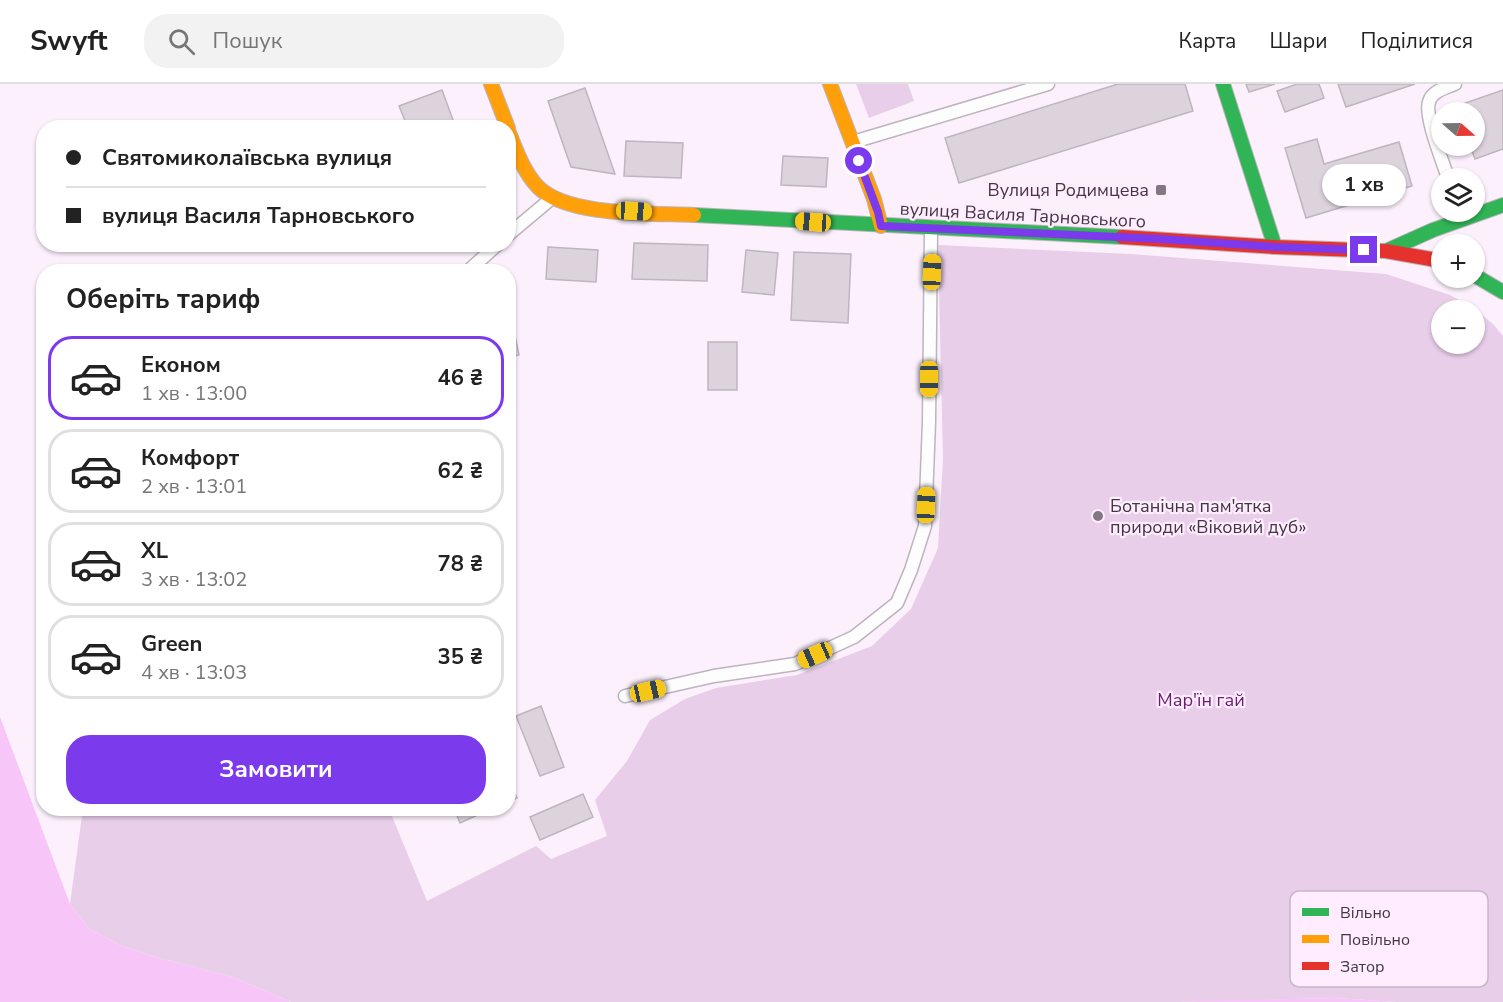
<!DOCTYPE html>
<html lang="uk">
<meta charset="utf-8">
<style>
body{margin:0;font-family:"Nunito Sans",sans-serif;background:#f2f2f2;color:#222;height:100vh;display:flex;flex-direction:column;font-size:22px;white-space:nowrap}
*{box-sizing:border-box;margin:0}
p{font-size:20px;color:#767676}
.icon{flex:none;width:33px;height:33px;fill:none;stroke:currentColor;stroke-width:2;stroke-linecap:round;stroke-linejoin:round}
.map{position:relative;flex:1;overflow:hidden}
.details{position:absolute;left:36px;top:180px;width:480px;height:552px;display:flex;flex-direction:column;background:#fff;border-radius:24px;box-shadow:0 2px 4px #0004}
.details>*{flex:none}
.guide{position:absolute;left:36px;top:36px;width:480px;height:132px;border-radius:24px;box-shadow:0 2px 4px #0004;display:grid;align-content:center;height:132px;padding:0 30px;background:#fff}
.needle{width:39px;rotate:110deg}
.tools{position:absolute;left:1431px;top:18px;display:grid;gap:12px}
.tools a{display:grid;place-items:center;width:54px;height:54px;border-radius:50%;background:#fff;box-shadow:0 2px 4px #0004;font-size:30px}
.end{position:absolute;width:27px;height:27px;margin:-14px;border:8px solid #7c3aed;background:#fff;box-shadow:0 0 0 3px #fff}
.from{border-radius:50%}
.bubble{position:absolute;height:42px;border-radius:21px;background:#fff;box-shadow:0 2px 4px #0004;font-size:20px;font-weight:700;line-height:42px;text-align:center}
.car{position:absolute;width:18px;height:36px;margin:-18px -9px;border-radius:8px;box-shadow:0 0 4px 2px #0007;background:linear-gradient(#f5c518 24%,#345 0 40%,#f5c518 0 76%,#345 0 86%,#f5c518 0)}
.guide b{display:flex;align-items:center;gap:21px;height:57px;font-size:22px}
.guide b+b{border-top:2px solid #e0e0e0}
.guide i{width:15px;height:15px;background:#222}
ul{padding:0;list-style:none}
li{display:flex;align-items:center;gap:18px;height:84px;margin:0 12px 9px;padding:0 18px;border:3px solid #e0e0e0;border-radius:24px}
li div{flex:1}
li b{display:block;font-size:22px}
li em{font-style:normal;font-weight:700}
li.current{border-color:#7c3aed}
li>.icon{width:54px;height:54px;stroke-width:1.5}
h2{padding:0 30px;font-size:27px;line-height:72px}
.button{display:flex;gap:12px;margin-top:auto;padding:12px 30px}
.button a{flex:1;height:69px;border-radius:24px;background:#7c3aed;color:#fff;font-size:24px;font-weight:700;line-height:69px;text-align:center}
header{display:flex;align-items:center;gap:36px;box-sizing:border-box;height:84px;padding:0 30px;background:#fff;border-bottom:2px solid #e0e0e0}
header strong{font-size:28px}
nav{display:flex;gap:33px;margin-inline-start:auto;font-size:21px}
.search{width:420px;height:54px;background:#f2f2f2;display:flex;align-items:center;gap:15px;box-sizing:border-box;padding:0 21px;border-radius:24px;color:#767676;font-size:22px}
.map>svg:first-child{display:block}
.green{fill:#e9ceea;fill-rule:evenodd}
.water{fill:#f7c5f8}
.building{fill:#ddd3dd;stroke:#beb5be;stroke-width:1.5}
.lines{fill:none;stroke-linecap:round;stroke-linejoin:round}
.lane-casing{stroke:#bdb4bd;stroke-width:15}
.fast-casing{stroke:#bdb4bd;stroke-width:16}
.slow-casing{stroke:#bdb4bd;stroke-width:16}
.jam-casing{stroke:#bdb4bd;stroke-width:16}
.lane{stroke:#fefdfe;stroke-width:12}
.fast{stroke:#30b455;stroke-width:14}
.slow{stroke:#ff9f0a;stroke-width:14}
.jam{stroke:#e5322d;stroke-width:14}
.route{stroke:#7c3aed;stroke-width:8}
.poi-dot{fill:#827882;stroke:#ffecff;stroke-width:2}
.labels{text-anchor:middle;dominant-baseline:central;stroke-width:4.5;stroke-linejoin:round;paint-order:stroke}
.poi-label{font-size:18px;fill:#413841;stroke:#ffecff;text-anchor:end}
.street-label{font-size:18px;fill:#413841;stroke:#ffecff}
.park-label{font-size:18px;fill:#6b1e6f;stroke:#ffecff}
.key{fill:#ffecff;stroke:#c6b6c6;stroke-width:1.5}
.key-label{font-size:16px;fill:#413841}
</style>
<header>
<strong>Swyft</strong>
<div class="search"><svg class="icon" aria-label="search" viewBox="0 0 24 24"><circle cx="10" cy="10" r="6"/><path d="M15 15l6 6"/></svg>Пошук</div>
<nav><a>Карта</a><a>Шари</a><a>Поділитися</a></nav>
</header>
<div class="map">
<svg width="1503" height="918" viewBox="0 0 1503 918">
<rect width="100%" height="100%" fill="#fbf0fb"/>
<g class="green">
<path d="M856,0H908L914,17L869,34Z"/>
<path d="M938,161L1131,170L1386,190L1450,211L1475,225L1494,241L1503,252V918H1397L1335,914L1180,918H291L233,893L159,874L122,862L89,845L70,820L83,724L389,725L427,817L536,762L551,775L607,752L595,716L627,677L650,636L685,615L716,604L797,591L872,562L911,525L938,464L943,375ZM1442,226H1474V260H1442Z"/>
</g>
<g class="water">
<path d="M0,633L70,820L89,845L122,862L159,874L233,893L291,918H0Z"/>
<path d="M1335,914L1397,918H1180L1200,917Z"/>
</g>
<g class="building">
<path d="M1118,0H1185L1193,27L959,99L945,54Z"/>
<path d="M1246,0H1275L1249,8Z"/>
<path d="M1297,0H1319L1324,14L1285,28L1277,7Z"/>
<path d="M1338,0H1415L1346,23Z"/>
<path d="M585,4L615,90L571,83L548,17Z"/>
<path d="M442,6L456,44H408L399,22Z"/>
<path d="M1503,6V65L1475,75L1470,62H1474V28L1442,27Z"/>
<path d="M1317,55L1324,80L1399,58L1412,102L1306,134L1285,64Z"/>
<path d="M626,57L683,59L681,94L624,92Z"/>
<path d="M783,72L828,74L826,103L781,101Z"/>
<path d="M634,159L708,161L707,197L632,195Z"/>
<path d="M548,163L598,166L596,198L546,195Z"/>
<path d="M746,166L778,169L774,211L742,208Z"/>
<path d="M794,168L851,170L848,239L791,236Z"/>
<path d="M508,247H514L519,271L508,273Z"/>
<rect x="708" y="258" width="29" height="48"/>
<path d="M541,622L564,683L540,692L516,632Z"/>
<path d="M508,695L517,714L508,718Z"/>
<path d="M583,710L593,733L540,756L530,733Z"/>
<path d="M454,724H493L460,739Z"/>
</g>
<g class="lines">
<g class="lane-casing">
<g id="lane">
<path d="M853,58L1048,0"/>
<path d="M1448,94C1443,78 1424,32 1429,18C1432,7 1445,4 1455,0"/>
<path d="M508,151L552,114"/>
<path d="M467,188L498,160"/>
<path d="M625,612L714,592L795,580L854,553L897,519L911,486L925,442L929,338L931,146"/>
</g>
</g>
<g class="fast-casing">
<g id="fast">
<path d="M1223,0L1275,163"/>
<path d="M694,131L1122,153"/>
<path d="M1386,167L1433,146L1503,121"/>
<path d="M1474,191L1503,208"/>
</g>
</g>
<g class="slow-casing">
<g id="slow">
<path d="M491,0L508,44"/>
<path d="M830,0L874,115L881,142"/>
<path d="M508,46C516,66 523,87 538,103C568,133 653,129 694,131"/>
</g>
</g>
<g class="jam-casing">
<path id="jam" d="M1122,153L1275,163L1386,167L1442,177"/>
</g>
<use href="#lane" class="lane"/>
<use href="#fast" class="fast"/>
<use href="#slow" class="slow"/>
<use href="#jam" class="jam"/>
</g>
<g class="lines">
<path class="route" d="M859,77L878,128L881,142L1161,155L1275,163L1364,166"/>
</g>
<g class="poi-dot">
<rect x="1155" y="100" width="12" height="12" rx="3"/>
<circle cx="1098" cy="432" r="6"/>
</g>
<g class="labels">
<g class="poi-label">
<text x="1149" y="106">Вулиця Родимцева</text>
<text x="1110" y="422" text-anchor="start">Ботанічна пам'ятка<tspan x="1110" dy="21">природи «Віковий дуб»</tspan></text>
</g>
<g class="street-label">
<text transform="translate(1023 131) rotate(3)">вулиця Василя Тарновського</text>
</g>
<g class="park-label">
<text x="1201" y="616">Мар'їн гай</text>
</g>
</g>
<rect x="1290" y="807" width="198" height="96" rx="9" class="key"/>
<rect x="1302" y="824" width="27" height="8" fill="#30b455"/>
<rect x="1302" y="851" width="27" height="8" fill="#ff9f0a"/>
<rect x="1302" y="878" width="27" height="8" fill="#e5322d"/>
<g class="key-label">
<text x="1340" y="834">Вільно</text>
<text x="1340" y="861">Повільно</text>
<text x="1340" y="888">Затор</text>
</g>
</svg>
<div class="tools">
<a><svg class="needle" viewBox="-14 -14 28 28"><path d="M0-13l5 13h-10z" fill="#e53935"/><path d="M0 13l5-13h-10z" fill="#767676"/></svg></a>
<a><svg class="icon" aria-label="layers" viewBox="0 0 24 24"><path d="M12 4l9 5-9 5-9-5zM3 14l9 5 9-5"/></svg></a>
<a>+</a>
<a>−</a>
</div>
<i class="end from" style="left:859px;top:77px"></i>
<i class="end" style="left:1364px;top:166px"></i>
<div class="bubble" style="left:1322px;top:80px;width:84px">1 хв</div>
<i class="car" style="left:634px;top:127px;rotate:93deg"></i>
<i class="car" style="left:813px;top:138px;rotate:274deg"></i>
<i class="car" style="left:932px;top:188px;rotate:2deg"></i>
<i class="car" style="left:929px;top:295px;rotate:180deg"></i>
<i class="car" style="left:926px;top:421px;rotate:2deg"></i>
<i class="car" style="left:815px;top:571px;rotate:246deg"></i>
<i class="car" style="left:648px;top:607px;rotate:77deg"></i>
<div class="guide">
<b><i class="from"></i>Святомиколаївська вулиця</b>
<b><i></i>вулиця Василя Тарновського</b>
</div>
<section class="details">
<h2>Оберіть тариф</h2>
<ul>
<li class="current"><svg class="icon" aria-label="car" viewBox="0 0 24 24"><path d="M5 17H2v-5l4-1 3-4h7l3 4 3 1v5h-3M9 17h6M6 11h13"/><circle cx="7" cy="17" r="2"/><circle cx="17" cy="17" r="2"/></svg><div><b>Економ</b><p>1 хв · 13:00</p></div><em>46 ₴</em></li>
<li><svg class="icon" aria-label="car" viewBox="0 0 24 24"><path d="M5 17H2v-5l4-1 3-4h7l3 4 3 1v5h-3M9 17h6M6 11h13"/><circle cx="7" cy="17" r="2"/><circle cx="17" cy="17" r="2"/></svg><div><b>Комфорт</b><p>2 хв · 13:01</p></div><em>62 ₴</em></li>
<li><svg class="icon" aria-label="car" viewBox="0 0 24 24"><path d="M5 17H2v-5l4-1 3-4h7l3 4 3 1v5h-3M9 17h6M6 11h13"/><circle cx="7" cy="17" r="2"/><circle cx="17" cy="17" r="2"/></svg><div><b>XL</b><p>3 хв · 13:02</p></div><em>78 ₴</em></li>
<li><svg class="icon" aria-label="car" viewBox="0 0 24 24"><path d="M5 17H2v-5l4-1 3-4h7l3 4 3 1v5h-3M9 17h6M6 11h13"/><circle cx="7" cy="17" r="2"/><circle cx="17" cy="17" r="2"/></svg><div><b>Green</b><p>4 хв · 13:03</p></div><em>35 ₴</em></li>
</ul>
<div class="button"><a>Замовити</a></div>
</section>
</div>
